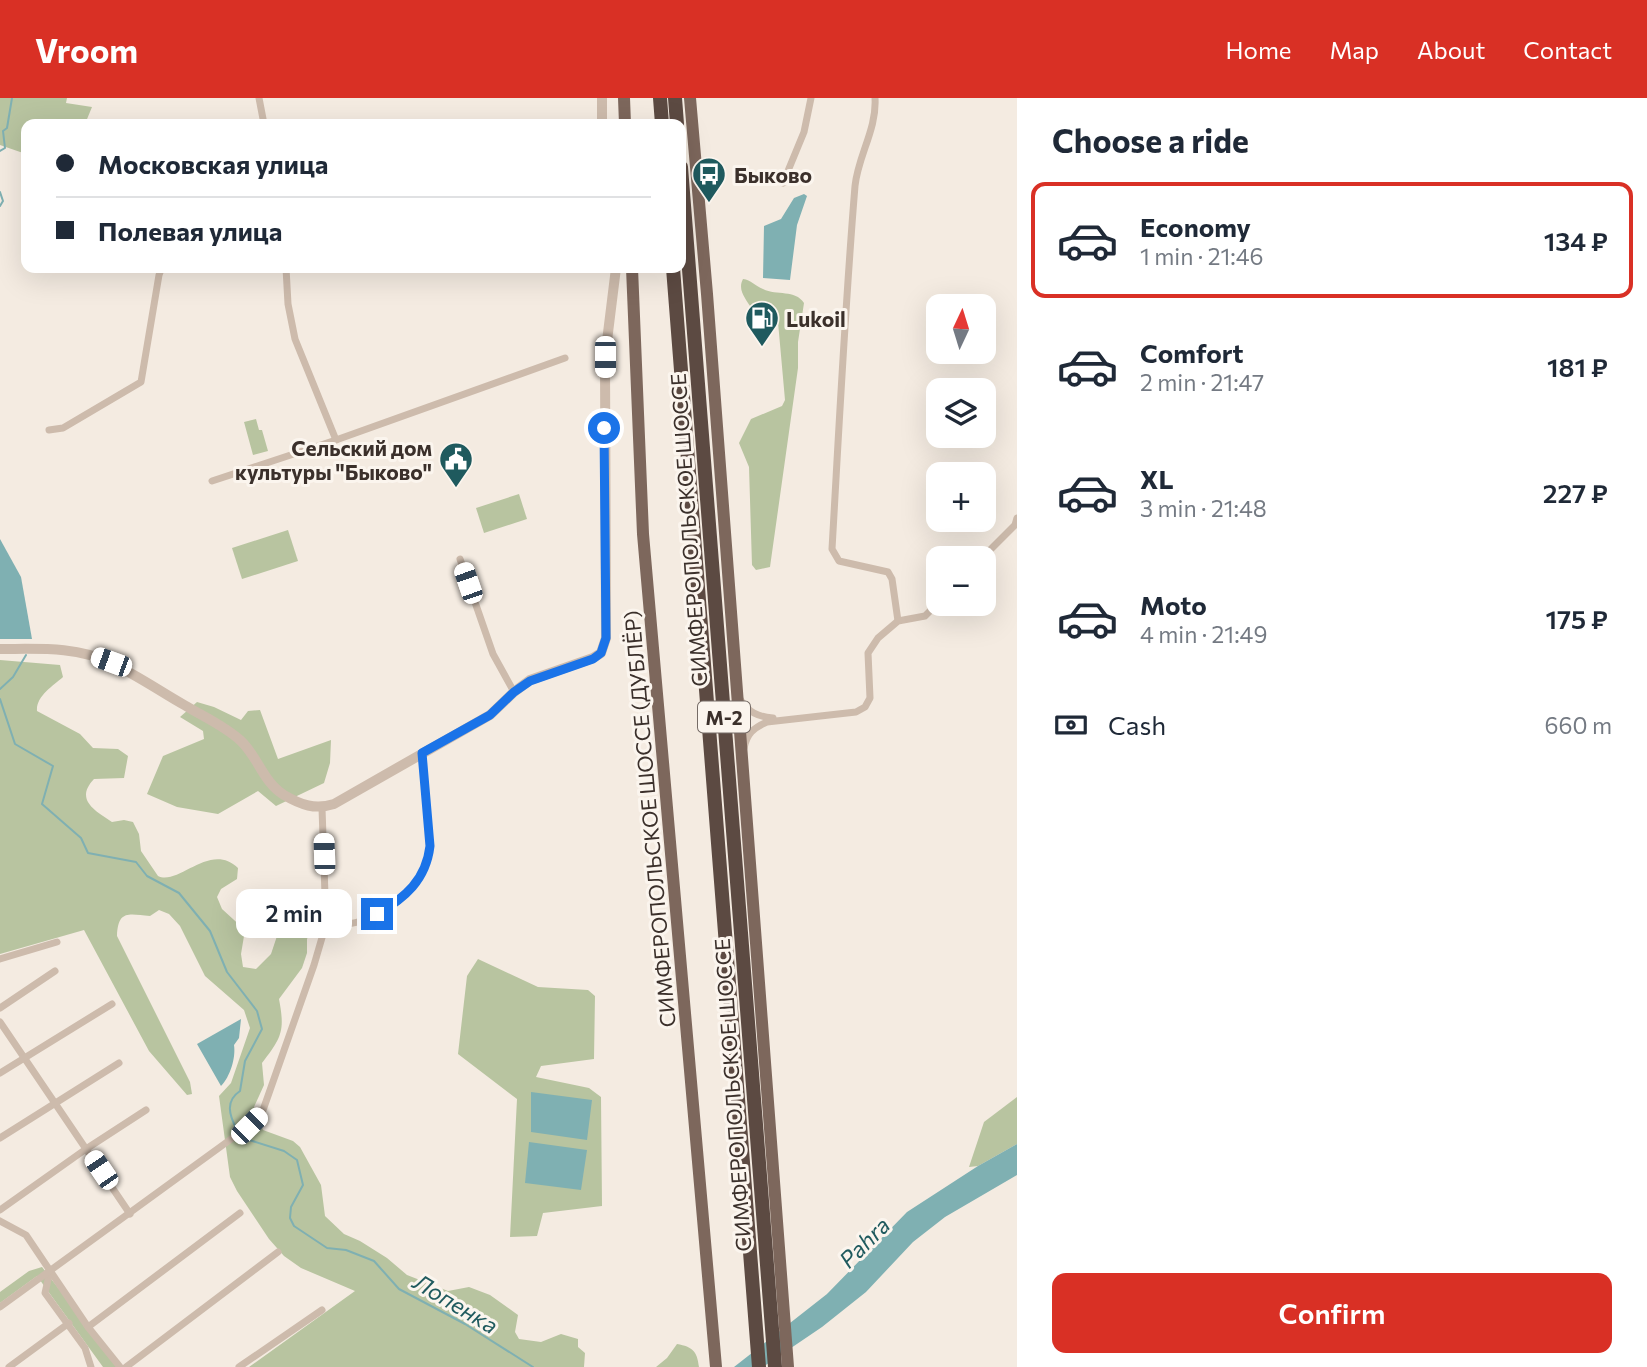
<!DOCTYPE html>
<meta charset="utf-8">
<style>
body{margin:0;font-family:Commissioner,sans-serif;background:#f6f6f7;color:#1f2937;height:100vh;display:flex;flex-direction:column;font-size:26px;white-space:nowrap}
*{box-sizing:border-box;margin:0}
p{font-size:23px;color:#747a83}
.icon{flex:none;width:38px;height:38px;fill:none;stroke:currentColor;stroke-width:2;stroke-linecap:round;stroke-linejoin:round}
.map{position:relative;flex:1;overflow:hidden}
.side{display:flex;flex-direction:column;background:#fff;width:630px}
.side>*{flex:none}
.top-card{position:absolute;left:21px;top:21px;width:665px;height:154px;border-radius:14px;box-shadow:0 7px 28px #0002;display:grid;align-content:center;height:154px;padding:0 35px;background:#fff}
.needle{width:46px;rotate:4deg}
.tools{position:absolute;left:926px;top:196px;display:grid;gap:14px}
.tools a{display:grid;place-items:center;width:70px;height:70px;border-radius:14px;background:#fff;box-shadow:0 7px 28px #0002;font-size:35px}
.end{position:absolute;width:32px;height:32px;margin:-16px;border:9px solid #1a73e8;background:#fff;box-shadow:0 0 0 4px #fff}
.from{border-radius:50%}
.bubble{position:absolute;height:49px;border-radius:14px;background:#fff;box-shadow:0 7px 28px #0002;font-size:23px;font-weight:600;line-height:49px;text-align:center}
.car{position:absolute;width:21px;height:42px;margin:-21px -10px;border-radius:9px;box-shadow:0 0 5px 2px #0007;background:linear-gradient(#fff 24%,#345 0 40%,#fff 0 76%,#345 0 86%,#fff 0)}
.top-card b{display:flex;align-items:center;gap:24px;height:66px;font-size:26px}
.top-card b+b{border-top:2px solid #e0e1e3}
.top-card i{width:18px;height:18px;background:#1f2937}
ul{padding:0;list-style:none}
li{display:flex;align-items:center;gap:21px;height:116px;margin:0 14px 10px;padding:0 21px;border:4px solid transparent;border-radius:14px}
li div{flex:1}
li b{display:block;font-size:26px}
li em{font-style:normal;font-weight:600}
li.current{border-color:#d93025}
li>.icon{width:63px;height:63px;stroke-width:1.5}
h2{padding:0 35px;font-size:32px;line-height:84px}
.pay{display:flex;align-items:center;gap:18px;height:77px;padding:0 35px;font-size:26px}
.pay p{margin-inline-start:auto}
.button{display:flex;gap:14px;margin-top:auto;padding:14px 35px}
.button a{flex:1;height:80px;border-radius:14px;background:#d93025;color:#fff;font-size:28px;font-weight:600;line-height:80px;text-align:center}
header{display:flex;align-items:center;gap:42px;box-sizing:border-box;height:98px;padding:0 35px;background:#d93025;color:#fff}
header strong{font-size:33px}
nav{display:flex;gap:38px;margin-inline-start:auto;font-size:24px}
main{display:flex;flex:1;min-height:0}
.map>svg:first-child{display:block}
.green{fill:#b8c4a0}
.water{fill:#7fb0b2}
.lines{fill:none;stroke-linecap:round;stroke-linejoin:round}
.stream{stroke:#7fb0b2;stroke-width:2}
.minor{stroke:#cdbbac;stroke-width:7}
.tertiary{stroke:#cdbbac;stroke-width:10}
.primary{stroke:#7d675c;stroke-width:12}
.motorway{stroke:#5c4a42;stroke-width:14}
.route{stroke:#1a73e8;stroke-width:9}
.labels{text-anchor:middle;dominant-baseline:central;stroke-width:6;stroke-linejoin:round;paint-order:stroke}
.shield{fill:#fbf5ee;stroke:#756b66;stroke-width:2}
.shield-label{font-size:19px;font-weight:bold;fill:#3b302b}
.poi-label{font-size:21px;font-weight:bold;fill:#3b302b;stroke:#fbf5ee;text-anchor:start}
.street-label{font-size:21px;fill:#3b302b;stroke:#fbf5ee}
.water-label{font-size:23px;font-style:italic;fill:#1f5a5e;stroke:#fbf5ee}
</style>
<header>
<strong>Vroom</strong>
<nav><a>Home</a><a>Map</a><a>About</a><a>Contact</a></nav>
</header>
<main>
<div class="map">
<svg width="1017" height="1269" viewBox="0 0 1017 1269">
<rect width="100%" height="100%" fill="#f4ebe1"/>
<g class="green">
<path d="M0,0H67L66,5L92,9L85,26H26V56L0,47Z"/>
<path d="M743,181C751,182 755,188 763,191C777,198 795,191 804,205L798,244V270L770,469L756,472L752,467L749,369L739,345L751,321L782,308L785,302L778,224L771,222L765,223L759,211H752C746,201 737,192 743,181Z"/>
<path d="M256,321L259,332H262L268,353L253,357L244,324Z"/>
<path d="M519,396L527,421L484,435L476,410Z"/>
<path d="M288,432L298,463L242,481L232,450Z"/>
<path d="M0,562L60,567L63,579C53,588 36,598 37,613L80,636L93,650L118,651L128,658L124,680L94,681C74,702 96,713 112,724L124,722L133,724L139,736L141,753L158,778C179,788 210,743 238,770L237,781L221,791L217,799L222,811L245,832L241,856L243,869L256,871L271,856L284,817L291,807L299,808L313,819L314,827L307,841V855L302,870L279,901C285,933 282,939 262,965L264,987L254,1009L263,1032L293,1043L300,1049L321,1087L325,1118L344,1136L360,1143L387,1160L407,1177L448,1193L469,1189L490,1197L518,1217L515,1234L519,1241L541,1244L561,1236L578,1241V1249L585,1255L584,1269H249L355,1193L301,1170L284,1158L269,1141L237,1093L230,1079L219,998L231,985L250,930L244,912L205,878L180,828L169,816L159,812L150,818C128,816 118,812 117,838L190,984L192,996L187,997L149,953L84,832L0,856Z"/>
<path d="M197,604L214,609L241,622L248,613L260,612L278,661L331,642L330,665L324,685L276,708L258,693L218,716L177,709L147,696L163,658L204,641L203,633L180,619Z"/>
<path d="M478,861L538,889L588,892L595,898L594,961L541,968L536,979L589,990L601,999L602,1108L543,1115L537,1138L510,1139L517,1001L458,956L467,878Z"/>
<path d="M1017,999V1046L978,1068L969,1069L984,1024Z"/>
<path d="M42,1169L119,1269H103L37,1178L0,1205V1194L29,1173Z"/>
<path d="M677,1246C693,1249 697,1253 699,1269H656L667,1260Z"/>
</g>
<g class="water">
<path d="M804,96L807,98L797,127L790,182L763,180L764,128L781,121L794,100Z"/>
<path d="M0,441L21,479L32,541H0Z"/>
<path d="M241,921L239,940L234,947C236,960 230,979 221,988L197,946Z"/>
<path d="M531,994L592,1002L587,1042L531,1034Z"/>
<path d="M529,1044L587,1052L581,1092L525,1085Z"/>
<path d="M1017,1046V1077L945,1119L913,1144L866,1194L822,1229L763,1269H734L827,1196L907,1114L978,1068Z"/>
</g>
<g class="lines">
<g class="stream">
<path d="M0,53L5,50L3,33L7,30L12,0"/>
<path d="M0,94L3,103L0,108"/>
<path d="M0,591L13,579L26,557"/>
<path d="M0,601L15,646L53,668L42,706L81,740L88,755L136,764L147,778L179,795L210,833L227,874L257,913L262,931L245,963L240,993C225,1003 229,1017 237,1032"/>
<path d="M240,1036L243,1040L284,1053L297,1062L303,1087L291,1109L290,1120L294,1128L327,1150L346,1152L374,1163L399,1191L465,1226L533,1269"/>
</g>
<g class="minor">
<path d="M259,0L264,26"/>
<path d="M875,0C877,31 858,58 855,88C845,209 839,330 832,451L839,463L888,474L892,481L898,523"/>
<path d="M783,85L804,34L811,0"/>
<path d="M286,170L288,206L295,241L336,342"/>
<path d="M49,332L63,330L141,284L159,177L161,172L170,170"/>
<path d="M212,383L336,342L565,260"/>
<path d="M982,460L1015,427L1017,420"/>
<path d="M460,461L493,556L514,594"/>
<path d="M740,601C748,614 758,619 773,620"/>
<path d="M744,650C747,636 753,630 767,624L856,614L865,609L870,600L868,555L878,540L898,523L925,518L938,505"/>
<path d="M326,826C333,826 341,827 348,826C387,820 426,788 430,748L422,655"/>
<path d="M0,861L57,844"/>
<path d="M0,910L55,873"/>
<path d="M0,924L130,1116"/>
<path d="M0,975L112,906"/>
<path d="M0,1040L119,965"/>
<path d="M0,1112L86,1051L146,1012"/>
<path d="M0,1123L26,1137L88,1229L120,1269"/>
<path d="M50,1173L45,1195L85,1250L91,1269"/>
<path d="M0,1209L249,1028L262,1015L314,867L326,826L322,710"/>
<path d="M88,1229L240,1115"/>
<path d="M9,1269L69,1225"/>
<path d="M126,1269L278,1154"/>
<path d="M239,1269L322,1212"/>
</g>
<g class="tertiary">
<path d="M602,26V0"/>
<path d="M0,551C38,551 76,548 111,565C137,577 161,594 186,608C204,619 225,628 241,643C258,659 263,684 284,697C301,707 315,712 334,706L490,617L514,594L530,582L593,560L601,555L606,540L605,259L616,170"/>
</g>
<g class="primary">
<path d="M624,0L625,26"/>
<path d="M690,0L707,196L788,1269"/>
<path d="M632,170L643,436L716,1269"/>
</g>
<g class="motorway">
<path d="M660,0L662,26"/>
<path d="M675,0L677,26"/>
<path d="M681,69L775,1269"/>
<path d="M673,170L759,1269"/>
</g>
</g>
<g class="lines">
<path class="route" d="M377,816C405,800 426,782 430,748L422,655L490,617L514,594L530,583L593,561L601,555L606,540L604,330"/>
</g>
<defs>
<g id="bus-pin" transform="scale(1.75)"><path d="M0 17L-7.5 6A9.5 9.5 0 1 1 7.5 6Z" fill="#1f5a5e" stroke="#fbf5ee"/><path d="M-5-6H5V4H4V6H2V4H-2V6H-4V4H-5ZM-3.5-4V0h7V-4ZM-3.5 1.2v1.5H-2V1.2ZM2 1.2v1.5H3.5V1.2Z" fill="#fff"/></g>
<g id="fuel-pin" transform="scale(1.75)"><path d="M0 17L-7.5 6A9.5 9.5 0 1 1 7.5 6Z" fill="#1f5a5e" stroke="#fbf5ee"/><path d="M-5.5-6h7V0h2V4h1.3V-2.5L3-4.5l.8-.8L6-3V5H2.5V1h-1V6h-7ZM-4.2-4.7v3.2H.2V-4.7Z" fill="#fff"/></g>
<g id="civic-pin" transform="scale(1.75)"><path d="M0 17L-7.5 6A9.5 9.5 0 1 1 7.5 6Z" fill="#1f5a5e" stroke="#fbf5ee"/><path d="M-.6-6.5H3V-4.5H.6V-3L4-1V1h2V6H-6V1h2V-1L-.6-3ZM-1.2 2.5V6h2.4V2.5Z" fill="#fff"/></g>
</defs>
<g fill-rule="evenodd">
<use href="#bus-pin" x="709" y="76"/>
<use href="#fuel-pin" x="762" y="220"/>
<use href="#civic-pin" x="456" y="361"/>
</g>
<g class="labels">
<rect class="shield" x="698" y="603.5" width="52" height="31" rx="5"/>
<g class="shield-label">
<text x="724" y="619">М-2</text>
</g>
<g class="poi-label">
<text x="734" y="76">Быково</text>
<text x="786" y="220">Lukoil</text>
<text x="432" y="349" text-anchor="end">Сельский дом<tspan x="432" dy="24">культуры "Быково"</tspan></text>
</g>
<g class="street-label">
<text transform="translate(688 432) rotate(-94)">СИМФЕРОПОЛЬСКОЕ ШОССЕ</text>
<text transform="translate(649 721) rotate(-95)">СИМФЕРОПОЛЬСКОЕ ШОССЕ (ДУБЛЁР)</text>
<text transform="translate(732 997) rotate(-94)">СИМФЕРОПОЛЬСКОЕ ШОССЕ</text>
</g>
<g class="water-label">
<text transform="translate(864 1144) rotate(-45)">Pahra</text>
<text transform="translate(456 1205) rotate(31)">Лопенка</text>
</g>
</g>
</svg>
<div class="tools">
<a><svg class="needle" viewBox="-14 -14 28 28"><path d="M0-13l5 13h-10z" fill="#e53935"/><path d="M0 13l5-13h-10z" fill="#747a83"/></svg></a>
<a><svg class="icon" aria-label="layers" viewBox="0 0 24 24"><path d="M12 4l9 5-9 5-9-5zM3 14l9 5 9-5"/></svg></a>
<a>+</a>
<a>−</a>
</div>
<i class="end from" style="left:604px;top:330px"></i>
<i class="end" style="left:377px;top:816px"></i>
<div class="bubble" style="left:236px;top:791px;width:116px">2 min</div>
<i class="car" style="left:605px;top:259px;rotate:180deg"></i>
<i class="car" style="left:468px;top:485px;rotate:341deg"></i>
<i class="car" style="left:111px;top:564px;rotate:290deg"></i>
<i class="car" style="left:324px;top:756px;rotate:358deg"></i>
<i class="car" style="left:249px;top:1028px;rotate:45deg"></i>
<i class="car" style="left:101px;top:1072px;rotate:326deg"></i>
<div class="top-card">
<b><i class="from"></i>Московская улица</b>
<b><i></i>Полевая улица</b>
</div>
</div>
<section class="side">
<h2>Choose a ride</h2>
<ul>
<li class="current"><svg class="icon" aria-label="car" viewBox="0 0 24 24"><path d="M5 17H2v-5l4-1 3-4h7l3 4 3 1v5h-3M9 17h6M6 11h13"/><circle cx="7" cy="17" r="2"/><circle cx="17" cy="17" r="2"/></svg><div><b>Economy</b><p>1 min · 21:46</p></div><em>134 ₽</em></li>
<li><svg class="icon" aria-label="car" viewBox="0 0 24 24"><path d="M5 17H2v-5l4-1 3-4h7l3 4 3 1v5h-3M9 17h6M6 11h13"/><circle cx="7" cy="17" r="2"/><circle cx="17" cy="17" r="2"/></svg><div><b>Comfort</b><p>2 min · 21:47</p></div><em>181 ₽</em></li>
<li><svg class="icon" aria-label="car" viewBox="0 0 24 24"><path d="M5 17H2v-5l4-1 3-4h7l3 4 3 1v5h-3M9 17h6M6 11h13"/><circle cx="7" cy="17" r="2"/><circle cx="17" cy="17" r="2"/></svg><div><b>XL</b><p>3 min · 21:48</p></div><em>227 ₽</em></li>
<li><svg class="icon" aria-label="car" viewBox="0 0 24 24"><path d="M5 17H2v-5l4-1 3-4h7l3 4 3 1v5h-3M9 17h6M6 11h13"/><circle cx="7" cy="17" r="2"/><circle cx="17" cy="17" r="2"/></svg><div><b>Moto</b><p>4 min · 21:49</p></div><em>175 ₽</em></li>
</ul>
<div class="pay"><svg class="icon" aria-label="cash" viewBox="0 0 24 24"><path d="M3 7h18v10H3z"/><circle cx="12" cy="12" r="2"/></svg>Cash<p>660 m</p></div>
<div class="button"><a>Confirm</a></div>
</section>
</main>
